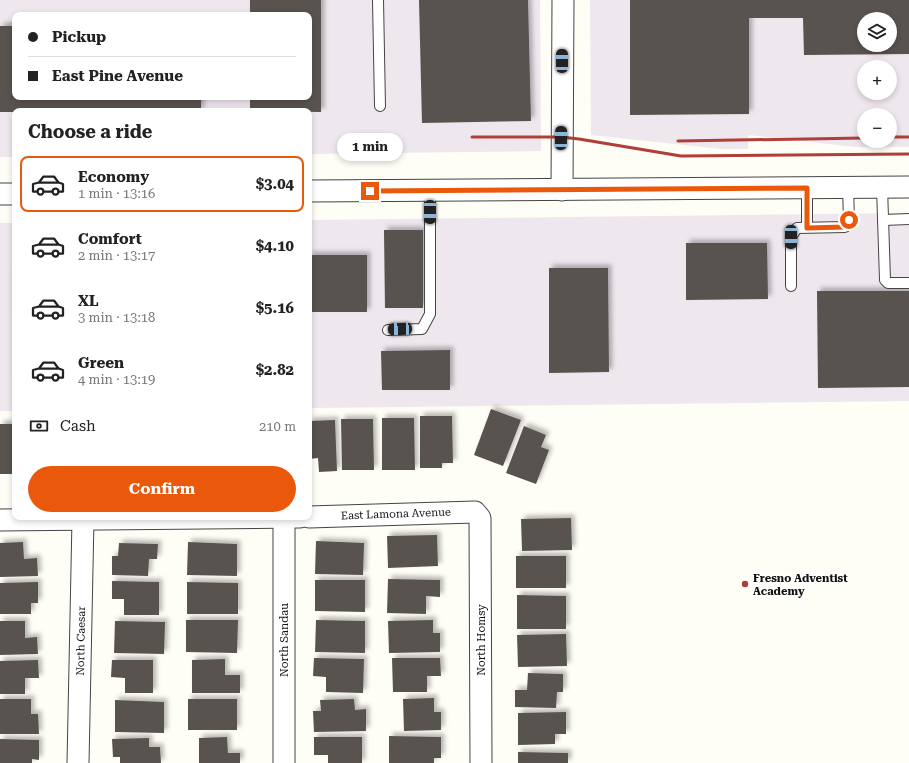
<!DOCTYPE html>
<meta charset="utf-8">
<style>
body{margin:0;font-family:"Roboto Serif",serif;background:#f6f6f6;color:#222;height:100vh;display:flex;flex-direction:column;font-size:15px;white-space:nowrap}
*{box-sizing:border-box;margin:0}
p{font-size:13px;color:#767676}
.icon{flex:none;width:22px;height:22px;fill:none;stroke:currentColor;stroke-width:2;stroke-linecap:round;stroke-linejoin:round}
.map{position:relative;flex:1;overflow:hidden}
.drawer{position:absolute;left:12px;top:108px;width:300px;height:412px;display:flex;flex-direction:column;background:#fff;border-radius:8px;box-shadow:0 2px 6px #0003}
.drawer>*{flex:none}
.hud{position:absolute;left:12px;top:12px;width:300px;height:88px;border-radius:8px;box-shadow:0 2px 6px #0003;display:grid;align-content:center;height:88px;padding:0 16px;background:#fff}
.buttons{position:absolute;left:857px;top:12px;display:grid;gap:8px}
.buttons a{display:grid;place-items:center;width:40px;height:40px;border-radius:50%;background:#fff;box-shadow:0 2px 6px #0003;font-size:20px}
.end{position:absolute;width:18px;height:18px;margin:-9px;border:5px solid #ea580c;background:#fff;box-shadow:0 0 0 2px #fff}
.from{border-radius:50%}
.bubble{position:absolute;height:28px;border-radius:14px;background:#fff;box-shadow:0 2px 6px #0003;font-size:13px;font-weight:700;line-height:28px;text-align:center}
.car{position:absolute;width:12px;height:24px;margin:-12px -6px;border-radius:5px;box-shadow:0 0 3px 1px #0007;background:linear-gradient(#222 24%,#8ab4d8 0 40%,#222 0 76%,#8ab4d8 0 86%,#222 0)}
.hud b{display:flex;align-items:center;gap:14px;height:38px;font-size:15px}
.hud b+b{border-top:1px solid #e0e0e0}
.hud i{width:10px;height:10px;background:#222}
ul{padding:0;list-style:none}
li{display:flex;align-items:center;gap:12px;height:56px;margin:0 8px 6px;padding:0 8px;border:2px solid transparent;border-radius:8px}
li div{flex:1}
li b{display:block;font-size:15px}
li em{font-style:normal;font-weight:700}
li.on{border-color:#ea580c}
li>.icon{width:36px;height:36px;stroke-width:1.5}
h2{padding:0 16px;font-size:18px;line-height:48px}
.pay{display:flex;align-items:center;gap:10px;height:44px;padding:0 16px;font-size:15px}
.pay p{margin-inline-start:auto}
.action{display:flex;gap:8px;margin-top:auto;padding:8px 16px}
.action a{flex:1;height:46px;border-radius:24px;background:#ea580c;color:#fff;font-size:16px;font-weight:700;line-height:46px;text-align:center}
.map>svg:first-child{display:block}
.industrial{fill:#eee7ee;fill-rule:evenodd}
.building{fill:#58534f;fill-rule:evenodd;filter:url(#shadow)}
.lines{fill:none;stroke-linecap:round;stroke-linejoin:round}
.service-casing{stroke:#444;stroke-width:12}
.minor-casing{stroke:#444;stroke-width:23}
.service{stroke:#fff;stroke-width:10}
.minor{stroke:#fff;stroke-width:21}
.rail{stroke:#b13e39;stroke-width:3}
.route{stroke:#ea580c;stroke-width:5}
.poi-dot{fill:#b13e39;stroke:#fff;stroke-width:1.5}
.labels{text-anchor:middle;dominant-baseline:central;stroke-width:4;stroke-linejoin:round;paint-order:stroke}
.street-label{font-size:11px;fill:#111;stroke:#fff}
.poi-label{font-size:11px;font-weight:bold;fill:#111;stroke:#fff;text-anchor:start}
</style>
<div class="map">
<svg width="909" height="763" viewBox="0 0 909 763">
<defs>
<filter id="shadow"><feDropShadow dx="3.5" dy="-3.5" stdDeviation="2" flood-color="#0004"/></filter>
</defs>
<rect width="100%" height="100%" fill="#fefdf6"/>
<g class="industrial">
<path d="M0,0H540L541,151L309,154V111H15V157H0ZM15,15H309V97H15Z"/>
<path d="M590,0H909V147H855L748,135V149H721L591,135ZM864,19H890V45H864ZM864,67H890V93H864ZM864,115H890V141H864Z"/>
<path d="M909,213V401L309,408V220Z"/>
<rect x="0" y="223" width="15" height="188"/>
</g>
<g class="building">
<path d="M250,0H321V112L250,111V97H309V15H250Z"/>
<path d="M419,0H528L531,121L422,123Z"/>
<path d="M630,0H909V54L804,55L803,18H749V114L630,115ZM864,19H890V45H864Z"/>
<path d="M0,26H15V97H201V111H15V112H0Z"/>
<path d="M384,230H423V308H385Z"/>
<path d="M686,243H767L768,299L686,300Z"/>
<rect x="309" y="255" width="58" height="57"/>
<path d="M549,268H608L609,372L549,373Z"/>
<path d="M12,275H15V379H13Z"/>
<path d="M817,291H909V387L818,388Z"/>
<path d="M450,350V390H382L381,351Z"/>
<path d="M491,409L521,420L503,466L474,455Z"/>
<path d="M420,416H452L453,463H442V468H420Z"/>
<path d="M382,418H414L415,470H382Z"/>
<path d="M341,419H373L374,470H342Z"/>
<path d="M335,420L337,471L319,472L318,458L309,459V421Z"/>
<path d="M0,424H12L13,474H0Z"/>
<path d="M524,426L546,435L541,447L549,450L536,484L506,473Z"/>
<path d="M571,518L572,550L522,551L521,519Z"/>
<path d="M437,535L438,566L388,568L387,536Z"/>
<path d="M316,541L364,543L363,575L315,574Z"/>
<path d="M23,542L24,559L37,558L38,576L0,577V543Z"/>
<path d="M188,542L237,544V576L187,575Z"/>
<path d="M119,543L158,544L157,559H149L148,576L112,575V556H118Z"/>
<rect x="516" y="556" width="50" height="32"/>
<path d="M388,579L440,580V597L426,596V614L387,613Z"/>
<path d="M315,580H365V612L315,611Z"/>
<path d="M112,581L159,582V615H124V599H112Z"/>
<path d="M38,582V603H31V614H0V583Z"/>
<path d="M187,582L238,583V614H187Z"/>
<path d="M517,595L566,596V629H517Z"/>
<path d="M186,620H238L237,653L186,652Z"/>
<path d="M316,620L365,621V653L315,652Z"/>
<path d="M433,620V633H440V652L389,653L388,621Z"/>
<path d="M0,621H25V638L37,637L38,654L0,655Z"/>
<path d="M115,621L165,622L164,654L114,653Z"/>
<path d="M566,634L567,666L518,667L517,635Z"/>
<path d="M314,658L364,659L363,693L326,692V677L313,676Z"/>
<path d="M392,658H440L441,676H427V692H393Z"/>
<path d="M225,659V675H240V693H192V660Z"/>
<path d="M38,660L39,678H25V694H0V661Z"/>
<path d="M112,660H153V693H125V678L111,677Z"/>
<path d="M528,673L563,674V692H557L556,708L515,707V690H527Z"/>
<path d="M434,698V712H441V730L404,731L403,699Z"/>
<path d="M0,699H31V714H38L39,734H0Z"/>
<rect x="188" y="699" width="49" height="31"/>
<path d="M354,699L355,710L366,709V731L314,732L313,711H321L320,700Z"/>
<path d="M115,700L164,702V733L115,732Z"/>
<path d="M566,712V734H555V744L518,745V713Z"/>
<path d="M389,736L441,737V758H434V763H389Z"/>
<path d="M227,737L228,753H240V763H199V738Z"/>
<path d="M314,737H362V763H328V755H314Z"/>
<path d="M149,738V747H160L161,763H120V757H113L112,739Z"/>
<path d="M0,739L39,740V760L32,759V763H0Z"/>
<path d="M518,752L568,753V763H518Z"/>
</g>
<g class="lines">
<g class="service-casing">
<g id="service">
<path d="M378,0L380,106"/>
<path d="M882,187L885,280L888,283H909"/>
<path d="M807,188V227"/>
<path d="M883,220L909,219"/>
<path d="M791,286V237L797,228L845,227L849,220L848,187"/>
<path d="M388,330L422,329L430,314V191"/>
</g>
</g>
<g class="minor-casing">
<g id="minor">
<path d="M562,190L563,0"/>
<path d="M309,191L909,187"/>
<path d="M0,194H15"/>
<path d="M309,517L475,512L480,518L481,763"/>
<path d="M284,518V763"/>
<path d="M0,520L300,517"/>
<path d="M78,763L83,519"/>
</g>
</g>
<use href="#service" class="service"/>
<use href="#minor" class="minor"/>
<g class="rail">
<path d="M472,137H561L579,139L681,156L909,154"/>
<path d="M890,137H909"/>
<path d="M678,141L864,138"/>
</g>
</g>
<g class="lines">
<path class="route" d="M370,191L807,188V228L845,227L849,220"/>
</g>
<circle class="poi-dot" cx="745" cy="584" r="4"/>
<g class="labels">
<g class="street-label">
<text transform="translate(396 514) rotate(-2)">East Lamona Avenue</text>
<text transform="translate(284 640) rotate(-90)">North Sandau</text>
<text transform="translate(481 640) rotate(-90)">North Homsy</text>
<text transform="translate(81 641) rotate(-89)">North Caesar</text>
</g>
<g class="poi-label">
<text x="753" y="578">Fresno Adventist<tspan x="753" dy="13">Academy</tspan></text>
</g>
</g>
</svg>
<div class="buttons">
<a><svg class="icon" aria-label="layers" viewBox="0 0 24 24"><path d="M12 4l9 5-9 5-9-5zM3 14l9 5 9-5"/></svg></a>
<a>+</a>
<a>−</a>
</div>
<i class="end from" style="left:849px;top:220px"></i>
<i class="end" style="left:370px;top:191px"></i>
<div class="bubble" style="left:337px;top:133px;width:66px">1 min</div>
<i class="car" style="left:562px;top:61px;rotate:0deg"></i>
<i class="car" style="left:561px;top:138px;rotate:1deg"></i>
<i class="car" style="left:430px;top:212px;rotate:180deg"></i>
<i class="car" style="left:791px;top:237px;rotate:180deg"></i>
<i class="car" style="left:400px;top:329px;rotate:268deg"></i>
<div class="hud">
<b><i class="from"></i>Pickup</b>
<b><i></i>East Pine Avenue</b>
</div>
<section class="drawer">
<h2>Choose a ride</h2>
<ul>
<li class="on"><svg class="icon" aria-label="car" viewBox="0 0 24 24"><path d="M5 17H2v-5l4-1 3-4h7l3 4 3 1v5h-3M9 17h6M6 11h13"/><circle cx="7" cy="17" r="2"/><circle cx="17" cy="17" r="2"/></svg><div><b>Economy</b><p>1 min · 13:16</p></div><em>$3.04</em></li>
<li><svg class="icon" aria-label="car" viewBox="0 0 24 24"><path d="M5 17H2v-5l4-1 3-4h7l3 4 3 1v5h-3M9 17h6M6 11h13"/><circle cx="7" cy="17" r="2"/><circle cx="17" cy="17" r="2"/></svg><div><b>Comfort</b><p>2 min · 13:17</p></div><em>$4.10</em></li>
<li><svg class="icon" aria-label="car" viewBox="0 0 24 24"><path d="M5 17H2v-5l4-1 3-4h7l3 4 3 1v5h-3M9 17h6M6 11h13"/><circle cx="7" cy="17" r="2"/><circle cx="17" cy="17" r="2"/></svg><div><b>XL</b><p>3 min · 13:18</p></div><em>$5.16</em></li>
<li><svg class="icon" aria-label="car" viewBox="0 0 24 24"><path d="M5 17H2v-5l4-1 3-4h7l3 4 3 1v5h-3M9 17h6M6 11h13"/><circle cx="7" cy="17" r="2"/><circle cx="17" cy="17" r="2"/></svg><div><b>Green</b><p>4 min · 13:19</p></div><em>$2.82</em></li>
</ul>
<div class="pay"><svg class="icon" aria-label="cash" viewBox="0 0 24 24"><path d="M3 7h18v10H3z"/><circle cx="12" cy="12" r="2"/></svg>Cash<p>210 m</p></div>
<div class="action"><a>Confirm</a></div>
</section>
</div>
